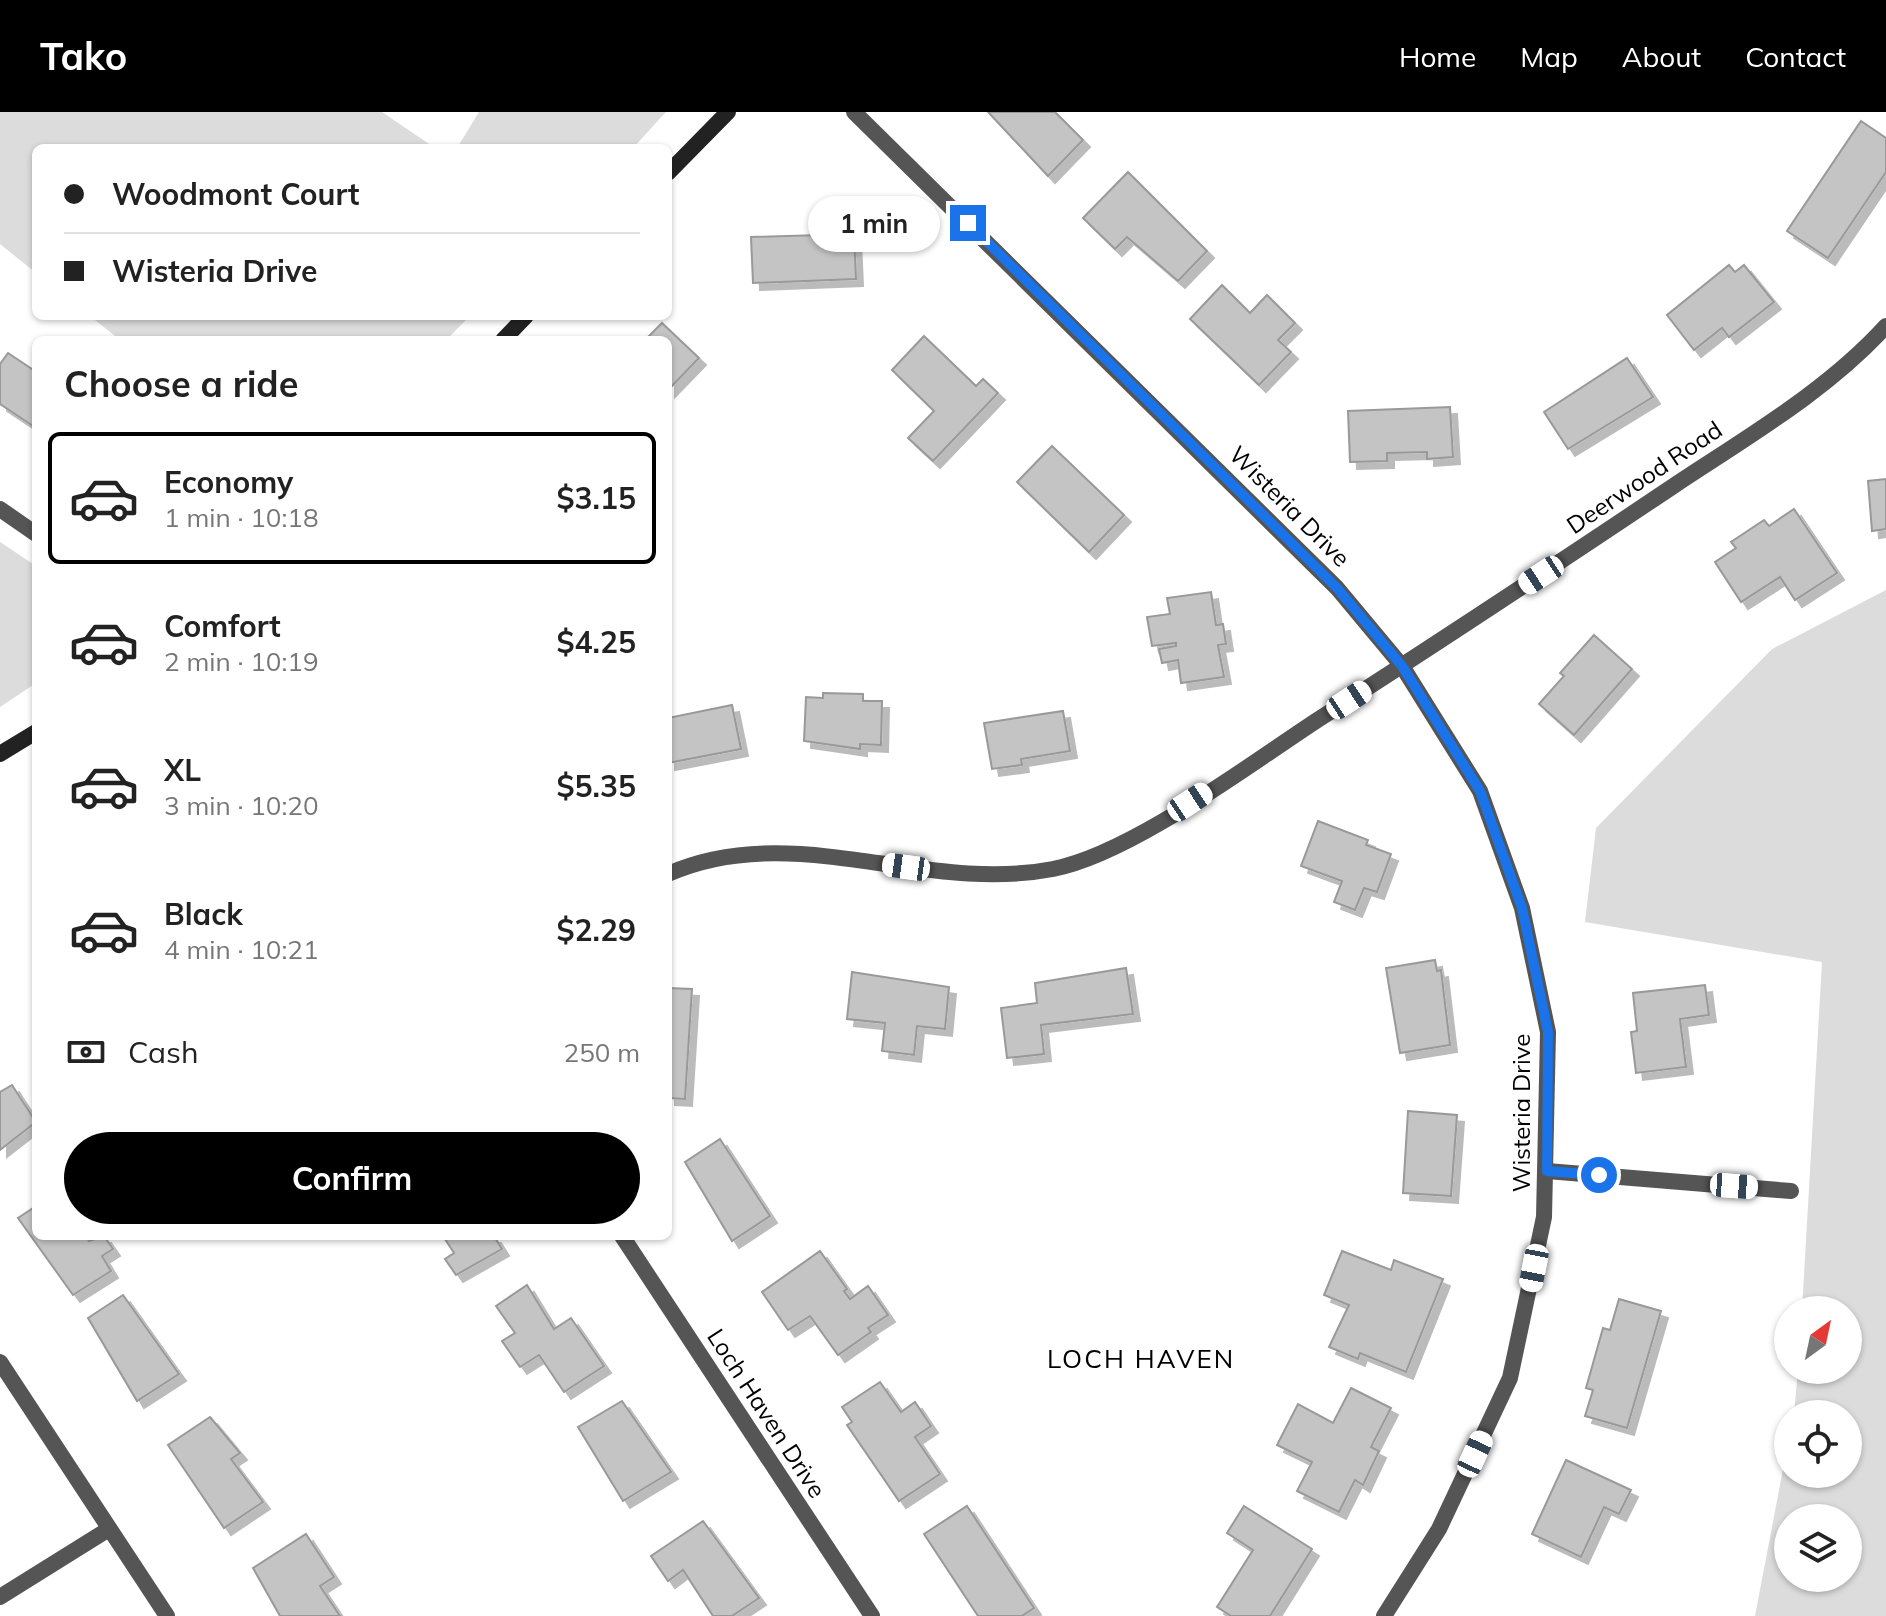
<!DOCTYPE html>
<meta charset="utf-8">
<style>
body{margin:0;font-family:Mulish,sans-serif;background:#f2f2f2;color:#222;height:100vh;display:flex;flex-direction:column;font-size:30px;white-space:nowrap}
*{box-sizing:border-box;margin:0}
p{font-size:26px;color:#767676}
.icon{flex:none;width:44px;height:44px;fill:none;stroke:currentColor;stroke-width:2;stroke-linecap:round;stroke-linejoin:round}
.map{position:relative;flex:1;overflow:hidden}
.drawer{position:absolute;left:32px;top:224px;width:640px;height:904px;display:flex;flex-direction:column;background:#fff;border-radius:12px;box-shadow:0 2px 6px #0004}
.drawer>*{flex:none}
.banner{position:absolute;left:32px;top:32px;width:640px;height:176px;border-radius:12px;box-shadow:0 2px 6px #0004;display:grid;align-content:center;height:176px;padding:0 32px;background:#fff}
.needle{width:52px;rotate:33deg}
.fabs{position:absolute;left:1774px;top:1184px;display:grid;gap:16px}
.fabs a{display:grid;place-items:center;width:88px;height:88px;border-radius:50%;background:#fff;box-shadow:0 2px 6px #0004;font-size:40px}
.end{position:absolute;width:36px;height:36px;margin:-18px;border:10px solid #1a73e8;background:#fff;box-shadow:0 0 0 4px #fff}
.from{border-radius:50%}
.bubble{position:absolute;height:56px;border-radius:28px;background:#fff;box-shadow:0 2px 6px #0004;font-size:26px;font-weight:700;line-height:56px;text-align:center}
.car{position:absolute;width:24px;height:48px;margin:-24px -12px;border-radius:10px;box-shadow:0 0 6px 2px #0007;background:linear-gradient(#fff 24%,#345 0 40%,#fff 0 76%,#345 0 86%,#fff 0)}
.banner b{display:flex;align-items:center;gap:28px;height:76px;font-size:30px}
.banner b+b{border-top:2px solid #e0e0e0}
.banner i{width:20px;height:20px;background:#222}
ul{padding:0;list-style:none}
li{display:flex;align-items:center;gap:24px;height:132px;margin:0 16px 12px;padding:0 16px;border:4px solid transparent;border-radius:12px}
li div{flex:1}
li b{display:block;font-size:30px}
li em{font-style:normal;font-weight:700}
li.current{border-color:#000}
li>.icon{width:72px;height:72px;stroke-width:1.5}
h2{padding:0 32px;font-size:36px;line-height:96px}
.pay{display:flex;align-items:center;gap:20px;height:88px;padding:0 32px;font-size:30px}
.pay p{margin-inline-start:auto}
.action{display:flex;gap:16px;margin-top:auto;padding:16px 32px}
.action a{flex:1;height:92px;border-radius:48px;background:#000;color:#fff;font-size:32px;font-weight:700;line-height:92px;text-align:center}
header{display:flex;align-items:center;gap:48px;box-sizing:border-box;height:112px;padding:0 40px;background:#000;color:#fff}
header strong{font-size:38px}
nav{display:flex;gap:44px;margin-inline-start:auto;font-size:28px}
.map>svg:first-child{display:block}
.green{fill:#dcdcdc;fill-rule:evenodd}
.building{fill:#c4c4c4;stroke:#999;stroke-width:2;filter:url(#shadow)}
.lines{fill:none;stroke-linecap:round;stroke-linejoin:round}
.street{stroke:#555;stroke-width:16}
.secondary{stroke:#222;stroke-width:16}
.route{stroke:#1a73e8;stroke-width:10}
.labels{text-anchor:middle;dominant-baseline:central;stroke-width:8;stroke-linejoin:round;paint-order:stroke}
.street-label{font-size:24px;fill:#000;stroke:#fff}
.neighbourhood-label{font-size:26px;letter-spacing:2px;fill:#000;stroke:#fff}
</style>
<header>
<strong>Tako</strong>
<nav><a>Home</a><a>Map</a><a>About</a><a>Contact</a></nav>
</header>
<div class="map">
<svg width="1886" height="1504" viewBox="0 0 1886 1504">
<defs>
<filter id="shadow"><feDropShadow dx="7" dy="7" stdDeviation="0" flood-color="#0004"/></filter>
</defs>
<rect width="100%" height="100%" fill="#fff"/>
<g class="green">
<path d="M0,0H382L435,36H36V161L0,132Z"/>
<path d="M479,0H666L633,36H457Z"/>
<path d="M90,204H470L446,228H120Z"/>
<path d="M0,430L36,454V571L0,595Z"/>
<path d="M1886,478V1504H1755L1788,1331V1362H1848V1302H1794L1798,1258H1848V1198H1802L1822,850L1585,810L1596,716L1772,537ZM1788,1406H1848V1466H1788Z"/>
</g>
<g class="building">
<path d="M988,0H1055L1083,28L1048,64Z"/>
<path d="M1861,9L1886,26V60L1828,146L1787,119Z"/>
<path d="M1128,60L1207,139L1178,169L1127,125L1115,137L1083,106Z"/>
<path d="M854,122L856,167L753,171L751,125Z"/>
<path d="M1729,153L1735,160L1744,153L1774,190L1729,225L1722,216L1694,238L1667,203Z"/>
<path d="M1222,173L1250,201L1267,183L1295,211L1278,228L1291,240L1259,273L1190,207Z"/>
<path d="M662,211L699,246L668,278V228H645Z"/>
<path d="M924,224L976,274L983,267L998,281L933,349L908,326L934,299L892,258Z"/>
<path d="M8,241L32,257L36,256V316L0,292V252Z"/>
<path d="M1627,246L1653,285L1568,337L1544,300Z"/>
<path d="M1450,295L1453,345L1427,347V340L1387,341V349L1350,350L1348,299Z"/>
<path d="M1052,334L1124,403L1089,440L1017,370Z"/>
<path d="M1886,367V417L1872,419L1868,369Z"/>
<path d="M1794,397L1837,461L1795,488L1780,465L1741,490L1715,450L1736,436L1731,430L1764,408L1769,414Z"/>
<path d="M1211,480L1216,513L1223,512L1226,532L1218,533L1224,565L1181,571L1178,548L1162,551L1159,537L1176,534V531L1152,534L1147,505L1170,502L1167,486Z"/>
<path d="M1594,523L1632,557L1574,623L1539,592L1564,564L1560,561Z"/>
<path d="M823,581L863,582V589H882L881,633L860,632V637L804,629L806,585L823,586Z"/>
<path d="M732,593L741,637L668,651V606Z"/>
<path d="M1063,599L1070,639L1021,647L1022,653L992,657L984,611Z"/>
<path d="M1318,709L1368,728L1366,733L1391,742L1377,780L1364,776L1355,798L1334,790L1342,769L1301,754Z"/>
<path d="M1435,848L1437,859L1441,858L1450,933L1400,941L1386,856Z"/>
<path d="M1126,856L1133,902L1041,913L1044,942L1007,946L1001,896L1037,891L1035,871Z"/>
<path d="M852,860L949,875L945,917L917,914L914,943L882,939L885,911L847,907Z"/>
<path d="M1705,873L1709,903L1680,907L1686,955L1636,961L1631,920L1637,919L1633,881Z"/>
<path d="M668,876L692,877L685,987L668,986Z"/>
<path d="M12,973L36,1010L0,1038V980Z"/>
<path d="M1408,999L1457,1003L1451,1084L1403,1081Z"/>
<path d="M720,1027L770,1104L732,1129L685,1050Z"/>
<path d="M36,1094V1124H86L89,1129L104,1124L113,1137L102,1144L111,1159L73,1183L18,1106Z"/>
<path d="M443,1124H494L502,1137L456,1163L445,1147L454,1141Z"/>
<path d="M820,1139L847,1177L844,1179L850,1187L868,1174L888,1203L868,1216L871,1220L838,1243L810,1204L788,1218L762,1180Z"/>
<path d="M1342,1139L1391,1158L1394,1148L1443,1167L1406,1260L1360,1241L1358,1247L1329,1235L1349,1193L1324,1183Z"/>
<path d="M527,1173L554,1217L571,1206L604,1254L564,1280L539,1243L520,1255L502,1229L515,1221L496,1194Z"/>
<path d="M123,1183L179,1262L137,1289L88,1206Z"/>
<path d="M1619,1187L1661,1199L1627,1316L1585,1304L1593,1278L1586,1276L1603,1216L1610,1218Z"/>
<path d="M880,1270L901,1300L915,1290L931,1314L915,1325L940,1362L899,1389L847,1313L852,1310L842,1295Z"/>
<path d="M1351,1276L1391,1296L1371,1335L1379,1339L1363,1373L1355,1368L1339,1400L1297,1379L1312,1350L1277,1333L1298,1292L1333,1311Z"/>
<path d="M622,1289L671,1360L623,1389L578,1315Z"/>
<path d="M210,1305L240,1341L231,1347L263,1390L224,1416L168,1333Z"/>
<path d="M1566,1348L1631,1378L1619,1402L1604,1395L1581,1445L1532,1422Z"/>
<path d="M967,1394L1034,1496L1022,1504H978L924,1422Z"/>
<path d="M1244,1394L1312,1437L1270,1504H1231L1217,1495L1253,1438L1227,1421Z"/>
<path d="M703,1409L759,1486L732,1504H713L683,1458L668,1469L651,1444Z"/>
<path d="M306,1422L334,1465L320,1474L340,1504H280L253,1456Z"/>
</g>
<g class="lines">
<g class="street">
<path d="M854,0L1337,476L1402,554L1480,679L1522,796L1548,920L1544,1105L1510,1266L1439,1417L1384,1504"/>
<path d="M0,397L36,422"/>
<path d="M668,762C793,707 924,782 1053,757C1131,742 1250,652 1319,607C1439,530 1557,452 1675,373C1747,325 1827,279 1886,214"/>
<path d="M1547,1059L1791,1079"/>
<path d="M622,1124L872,1504"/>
<path d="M0,1250L167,1504"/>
<path d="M0,1485L109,1417"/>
</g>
<g class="secondary">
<path d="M668,61L728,0"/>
<path d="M503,228L526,204"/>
<path d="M0,642L36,620"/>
</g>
</g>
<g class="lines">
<path class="route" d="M968,111L1337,476L1402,554L1480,679L1522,796L1548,920L1547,1059L1599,1063"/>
</g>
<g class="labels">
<g class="street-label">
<text transform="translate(1644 365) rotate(-34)">Deerwood Road</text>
<text transform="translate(1290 394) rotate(45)">Wisteria Drive</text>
<text transform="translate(1521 1001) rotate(-90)">Wisteria Drive</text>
<text transform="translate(767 1301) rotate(57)">Loch Haven Drive</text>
</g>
<g class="neighbourhood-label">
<text x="1141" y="1246">LOCH HAVEN</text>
</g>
</g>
</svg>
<div class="fabs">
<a><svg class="needle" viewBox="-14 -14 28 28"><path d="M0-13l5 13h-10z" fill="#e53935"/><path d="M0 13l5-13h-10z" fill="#767676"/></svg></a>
<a><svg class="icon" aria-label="locate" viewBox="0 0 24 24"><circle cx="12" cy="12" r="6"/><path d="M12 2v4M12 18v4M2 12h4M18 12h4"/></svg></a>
<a><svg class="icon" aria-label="layers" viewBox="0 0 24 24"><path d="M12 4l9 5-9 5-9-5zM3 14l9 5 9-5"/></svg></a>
</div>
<i class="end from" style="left:1599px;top:1063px"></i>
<i class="end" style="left:968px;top:111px"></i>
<div class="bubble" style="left:808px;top:84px;width:132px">1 min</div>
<i class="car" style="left:1541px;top:463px;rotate:237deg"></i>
<i class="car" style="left:1349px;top:588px;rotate:57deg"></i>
<i class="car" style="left:1190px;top:690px;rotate:57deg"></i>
<i class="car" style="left:906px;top:755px;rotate:278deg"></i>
<i class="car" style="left:1734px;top:1074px;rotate:94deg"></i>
<i class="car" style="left:1534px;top:1156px;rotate:191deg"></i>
<i class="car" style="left:1475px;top:1342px;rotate:25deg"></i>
<div class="banner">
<b><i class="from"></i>Woodmont Court</b>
<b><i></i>Wisteria Drive</b>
</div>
<section class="drawer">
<h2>Choose a ride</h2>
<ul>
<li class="current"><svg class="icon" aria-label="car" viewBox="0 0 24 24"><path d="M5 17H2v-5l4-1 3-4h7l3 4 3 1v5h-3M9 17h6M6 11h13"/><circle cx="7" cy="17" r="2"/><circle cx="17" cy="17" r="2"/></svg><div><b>Economy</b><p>1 min · 10:18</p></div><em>$3.15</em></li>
<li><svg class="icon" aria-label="car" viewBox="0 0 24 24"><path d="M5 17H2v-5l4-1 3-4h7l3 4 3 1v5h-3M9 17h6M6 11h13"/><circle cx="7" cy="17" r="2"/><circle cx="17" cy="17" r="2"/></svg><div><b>Comfort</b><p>2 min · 10:19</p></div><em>$4.25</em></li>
<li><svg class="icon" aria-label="car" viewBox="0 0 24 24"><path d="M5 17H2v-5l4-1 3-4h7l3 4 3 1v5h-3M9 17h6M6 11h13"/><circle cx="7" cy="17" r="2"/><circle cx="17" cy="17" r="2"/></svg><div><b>XL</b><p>3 min · 10:20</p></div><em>$5.35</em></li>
<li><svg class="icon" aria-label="car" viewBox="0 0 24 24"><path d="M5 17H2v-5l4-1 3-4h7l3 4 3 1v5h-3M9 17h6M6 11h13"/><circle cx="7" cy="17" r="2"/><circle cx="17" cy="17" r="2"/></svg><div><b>Black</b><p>4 min · 10:21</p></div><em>$2.29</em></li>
</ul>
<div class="pay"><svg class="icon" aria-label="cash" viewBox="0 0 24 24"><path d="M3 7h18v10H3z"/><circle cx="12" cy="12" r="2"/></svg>Cash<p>250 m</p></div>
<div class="action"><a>Confirm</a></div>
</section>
</div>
